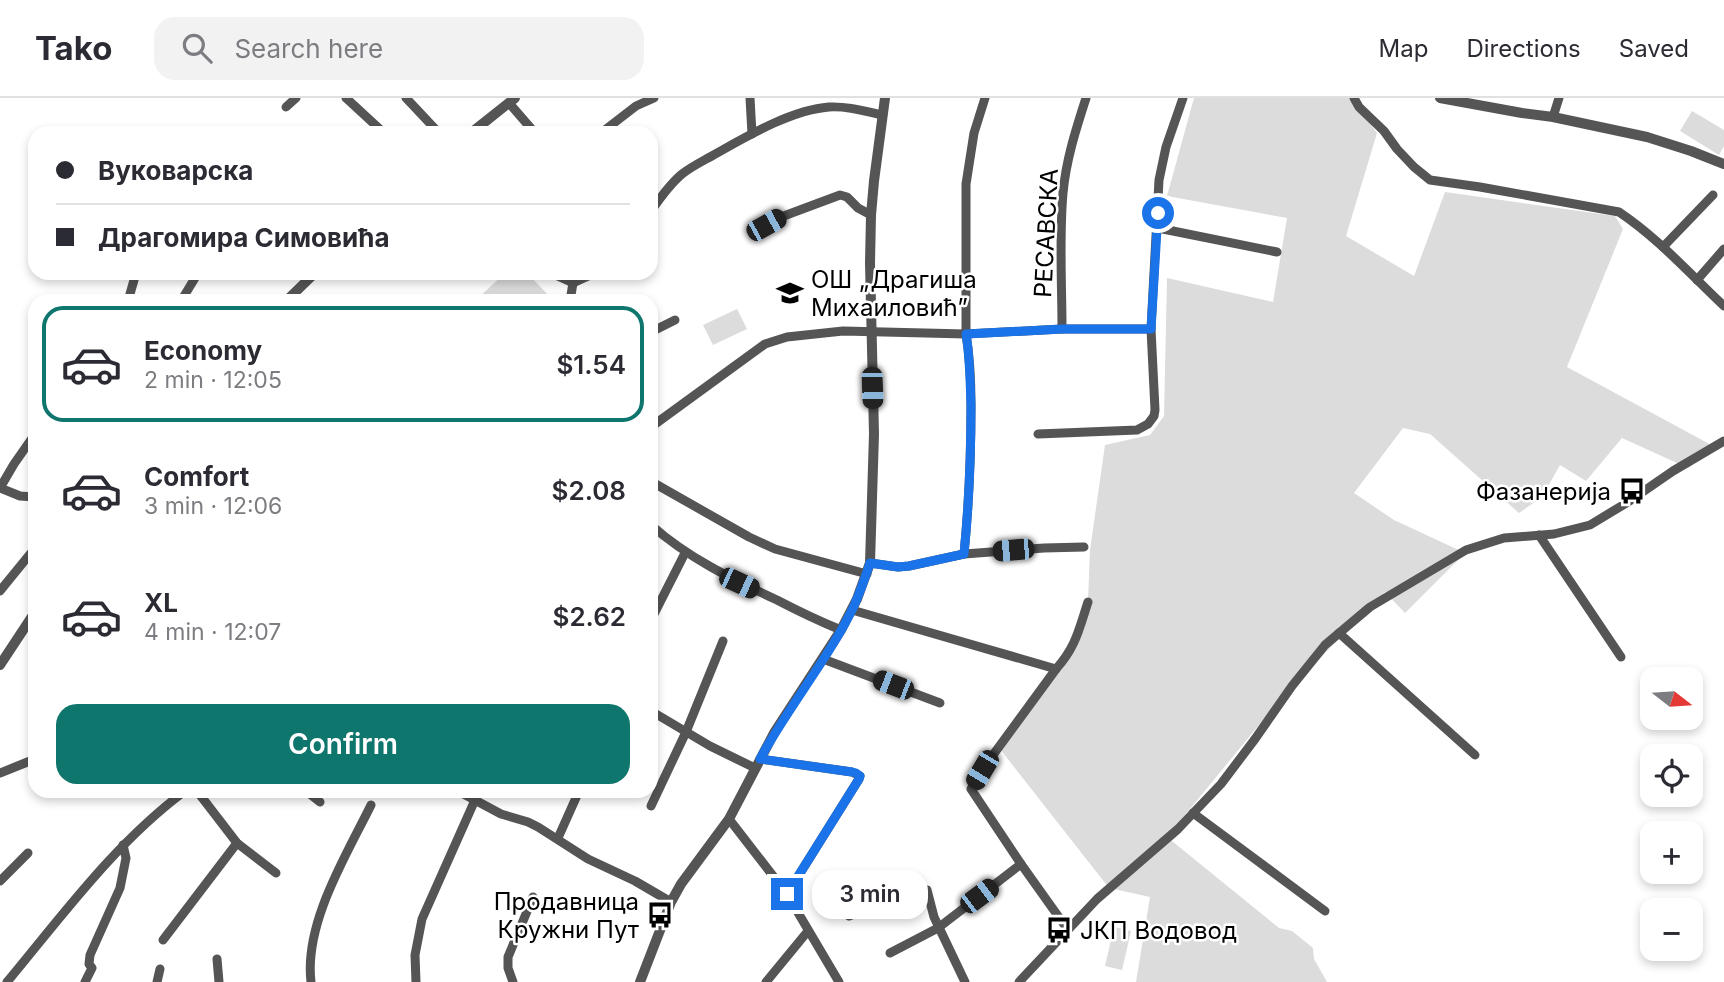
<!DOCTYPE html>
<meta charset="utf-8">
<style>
body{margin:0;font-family:Inter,sans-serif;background:#f2f2f3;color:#2b2b33;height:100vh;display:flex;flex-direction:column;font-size:26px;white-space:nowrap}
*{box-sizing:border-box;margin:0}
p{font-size:23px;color:#7c7c81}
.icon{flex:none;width:38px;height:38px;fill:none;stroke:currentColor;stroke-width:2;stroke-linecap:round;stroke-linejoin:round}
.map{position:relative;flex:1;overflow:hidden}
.side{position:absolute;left:28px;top:196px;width:630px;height:504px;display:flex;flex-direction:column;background:#fff;border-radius:21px;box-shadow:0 4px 10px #0003}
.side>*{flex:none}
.banner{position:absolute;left:28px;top:28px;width:630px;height:154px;border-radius:21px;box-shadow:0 4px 10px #0003;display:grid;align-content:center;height:154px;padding:0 28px;background:#fff}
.needle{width:46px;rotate:107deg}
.tools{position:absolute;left:1640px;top:569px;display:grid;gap:14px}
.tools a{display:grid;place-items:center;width:63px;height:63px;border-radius:14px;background:#fff;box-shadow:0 4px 10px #0003;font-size:35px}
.end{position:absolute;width:32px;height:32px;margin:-16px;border:9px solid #1a73e8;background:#fff;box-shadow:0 0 0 4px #fff}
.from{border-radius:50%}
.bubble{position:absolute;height:49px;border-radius:21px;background:#fff;box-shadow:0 4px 10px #0003;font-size:23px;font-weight:600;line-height:49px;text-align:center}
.car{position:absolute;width:21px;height:42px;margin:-21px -10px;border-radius:9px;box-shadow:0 0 5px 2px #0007;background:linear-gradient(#222 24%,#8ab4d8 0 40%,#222 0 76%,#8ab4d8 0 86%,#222 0)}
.banner b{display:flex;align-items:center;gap:24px;height:66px;font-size:26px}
.banner b+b{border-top:2px solid #e1e1e2}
.banner i{width:18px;height:18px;background:#2b2b33}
ul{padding:12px 0 0;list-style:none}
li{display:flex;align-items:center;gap:21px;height:116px;margin:0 14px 10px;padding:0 14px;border:4px solid transparent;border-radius:21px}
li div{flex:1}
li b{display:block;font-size:26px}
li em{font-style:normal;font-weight:600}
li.current{border-color:#0f766e}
li>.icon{width:63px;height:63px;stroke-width:1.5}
.action{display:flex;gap:14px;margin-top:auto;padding:14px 28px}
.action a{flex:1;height:80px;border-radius:21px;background:#0f766e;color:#fff;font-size:28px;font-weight:600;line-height:80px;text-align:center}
header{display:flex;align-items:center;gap:42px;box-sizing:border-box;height:98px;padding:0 35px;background:#fff;border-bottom:2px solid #e1e1e2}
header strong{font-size:33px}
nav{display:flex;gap:38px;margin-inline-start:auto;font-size:24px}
.search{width:490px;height:63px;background:#f2f2f3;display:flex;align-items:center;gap:18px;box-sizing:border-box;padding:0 24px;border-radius:21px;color:#7c7c81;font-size:26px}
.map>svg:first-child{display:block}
.green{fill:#dcdcdc}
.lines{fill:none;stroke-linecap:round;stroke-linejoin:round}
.minor{stroke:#555;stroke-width:9}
.tertiary{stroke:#555;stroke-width:10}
.route{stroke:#1a73e8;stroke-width:9}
.labels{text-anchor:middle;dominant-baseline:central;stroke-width:5;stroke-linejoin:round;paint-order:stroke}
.street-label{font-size:24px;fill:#000;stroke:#fff}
.poi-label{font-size:24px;fill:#000;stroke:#fff;text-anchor:start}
</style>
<header>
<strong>Tako</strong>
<div class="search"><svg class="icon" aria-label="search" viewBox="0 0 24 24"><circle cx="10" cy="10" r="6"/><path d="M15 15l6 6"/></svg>Search here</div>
<nav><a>Map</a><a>Directions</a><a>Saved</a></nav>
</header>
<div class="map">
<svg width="1724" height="884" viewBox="0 0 1724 884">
<rect width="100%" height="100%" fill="#fff"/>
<g class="green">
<path d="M1194,0H1351L1377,35L1346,138L1414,178L1445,94L1615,118L1623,131L1567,269L1715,349L1688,370L1622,340L1586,383L1560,367L1542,399L1519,415L1430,336L1403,330L1354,395L1394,422L1465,455L1405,515L1385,494L1281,600L1167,739L1279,830L1292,833L1313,850L1314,861L1327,884H1136L1150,799L1109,790L1000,651L1066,559L1088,503L1090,452L1105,347L1150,337L1164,318L1167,180L1273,204L1287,120L1167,98Z"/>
<path d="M1692,13L1724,32V48L1719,57L1680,33Z"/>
<path d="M505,175H527L554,203H475Z"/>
<path d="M737,211L747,231L713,247L703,227Z"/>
<path d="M1114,829L1131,833L1122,872L1105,868Z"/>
</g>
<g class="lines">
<g class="minor">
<path d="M346,0L384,35"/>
<path d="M406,0L439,35"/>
<path d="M750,0L752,36"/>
<path d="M1354,0L1359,9L1384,33L1397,51L1414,69L1430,82L1480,89L1619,114C1658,140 1690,176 1724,208"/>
<path d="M509,5L535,35"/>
<path d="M286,9L296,0"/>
<path d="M1553,19L1559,0"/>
<path d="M601,35L636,8L654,0"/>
<path d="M651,113C660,100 670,86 682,76C691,69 701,64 710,59C744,40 790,12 829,9C847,8 864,13 882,17"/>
<path d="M761,129L781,119L840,97L847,99L858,110L871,117"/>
<path d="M1158,130L1277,154"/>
<path d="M1663,149L1713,97"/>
<path d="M551,175L573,185L595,175"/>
<path d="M1697,182L1724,151"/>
<path d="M128,203L136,175"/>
<path d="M181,203L198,175"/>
<path d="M570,203L573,185"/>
<path d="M1062,231C1062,186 1059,140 1063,95C1066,62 1076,31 1086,0"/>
<path d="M651,234L675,222"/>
<path d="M651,329L765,246L787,239L843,233L966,236L1062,231H1151"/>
<path d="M1038,336L1137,332L1148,326L1154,318L1155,312L1151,231L1159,82L1166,49L1183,0"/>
<path d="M652,384L749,439L775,451L867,476"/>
<path d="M0,390L14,366L35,336"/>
<path d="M0,390L20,398L35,399"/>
<path d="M651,427C688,460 732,481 777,502C798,513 819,523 841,532"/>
<path d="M1539,437L1621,559"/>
<path d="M964,456C969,406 971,357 971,307C971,283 970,260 966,236V86L974,35L985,0"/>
<path d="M870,465L898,469L909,468L964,456L1044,450L1084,449"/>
<path d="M0,493L35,450"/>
<path d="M852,512L1056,571"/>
<path d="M651,522L685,455"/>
<path d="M1339,535L1475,657"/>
<path d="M823,561L940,605"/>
<path d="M651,613L710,648L755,670"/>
<path d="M760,661L852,674L860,678L859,681L787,796"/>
<path d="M0,675L35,661"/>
<path d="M197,693L237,745L276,775"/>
<path d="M306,693L320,704"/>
<path d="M458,693L501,716L528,724L538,729L588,761L635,783L671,804"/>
<path d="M651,708L686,634L723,543"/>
<path d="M1193,715L1325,813"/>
<path d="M729,721L787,796L839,884"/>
<path d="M558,740L579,693"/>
<path d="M0,783L28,755"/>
<path d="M849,818C875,807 899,796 927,792L934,819L965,884"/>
<path d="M1068,832L1021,766L971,691L982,672L1056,571C1076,549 1079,531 1088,504"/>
<path d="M163,842L237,745"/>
<path d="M890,855L938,830L1021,766"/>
<path d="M217,861L219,884"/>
<path d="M7,884C62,818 115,745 185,693"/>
<path d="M85,884L92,870L89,866L90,857L120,790L126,760L123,747"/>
<path d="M157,884L160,871"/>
<path d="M311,884C304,825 346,758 371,707"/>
<path d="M416,884L415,857L422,821L479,693"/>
<path d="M513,884L508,870V859L533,799"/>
<path d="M766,884L808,833"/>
<path d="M1019,884L1097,801L1178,731L1221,686L1255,641L1292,588L1325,547L1370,509L1466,452L1504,440L1554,436L1590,427L1628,404L1673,373L1724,343"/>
</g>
<g class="tertiary">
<path d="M1440,0L1522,15L1553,19L1647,39L1691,53L1724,66"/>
<path d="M471,35L515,0"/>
<path d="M286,203L315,175"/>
<path d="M0,567L35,514"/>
<path d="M640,884L671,804L681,786L729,721L774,635L841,532L857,501L870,465L874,336L870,165L871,117L874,83L885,0"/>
</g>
</g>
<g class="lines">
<path class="route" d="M787,796L859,681L860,678L856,675L852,674L760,661C788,609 827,563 853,510C860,495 865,480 870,465L898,469L909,468L964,456C969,406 971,357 971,307C970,283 970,259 966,236L1062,231H1151L1158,115"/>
</g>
<defs>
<g id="school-bare" transform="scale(2.1)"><path d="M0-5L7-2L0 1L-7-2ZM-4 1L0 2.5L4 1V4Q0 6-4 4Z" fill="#000" stroke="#fff" stroke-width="2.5" paint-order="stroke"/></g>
<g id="bus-bare" transform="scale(2.1)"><path d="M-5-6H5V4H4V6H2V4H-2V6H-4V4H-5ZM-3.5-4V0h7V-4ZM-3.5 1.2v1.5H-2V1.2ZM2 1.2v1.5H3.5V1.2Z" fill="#000" stroke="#fff" stroke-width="2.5" paint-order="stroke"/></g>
</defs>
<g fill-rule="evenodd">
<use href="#school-bare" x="790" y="195"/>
<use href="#bus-bare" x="1632" y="393"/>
<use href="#bus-bare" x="660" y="817"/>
<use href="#bus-bare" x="1059" y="832"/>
</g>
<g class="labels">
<g class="street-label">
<text transform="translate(1046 135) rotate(-87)">РЕСАВСКА</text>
</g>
<g class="poi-label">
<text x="811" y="181">ОШ „Драгиша<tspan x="811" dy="28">Михаиловић”</tspan></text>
<text x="1611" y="393" text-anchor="end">Фазанерија</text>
<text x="639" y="803" text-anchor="end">Продавница<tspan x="639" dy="28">Кружни Пут</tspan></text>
<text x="1080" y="832">ЈКП Водовод</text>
</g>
</g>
</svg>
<div class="tools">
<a><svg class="needle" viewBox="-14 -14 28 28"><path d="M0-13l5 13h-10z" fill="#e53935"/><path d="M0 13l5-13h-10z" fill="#7c7c81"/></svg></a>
<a><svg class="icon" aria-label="locate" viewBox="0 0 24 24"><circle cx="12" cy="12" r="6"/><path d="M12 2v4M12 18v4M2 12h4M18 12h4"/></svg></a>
<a>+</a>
<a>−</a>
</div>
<i class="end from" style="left:1158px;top:115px"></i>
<i class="end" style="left:787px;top:796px"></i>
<div class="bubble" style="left:812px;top:772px;width:116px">3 min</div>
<i class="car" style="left:766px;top:127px;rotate:61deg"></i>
<i class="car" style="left:872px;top:290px;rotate:178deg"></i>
<i class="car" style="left:1013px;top:452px;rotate:265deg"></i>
<i class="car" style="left:739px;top:485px;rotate:115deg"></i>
<i class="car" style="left:893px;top:587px;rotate:291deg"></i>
<i class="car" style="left:982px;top:672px;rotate:211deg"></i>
<i class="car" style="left:979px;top:798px;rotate:53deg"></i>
<div class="banner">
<b><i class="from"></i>Вуковарска</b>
<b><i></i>Драгомира Симовића</b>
</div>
<section class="side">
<ul>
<li class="current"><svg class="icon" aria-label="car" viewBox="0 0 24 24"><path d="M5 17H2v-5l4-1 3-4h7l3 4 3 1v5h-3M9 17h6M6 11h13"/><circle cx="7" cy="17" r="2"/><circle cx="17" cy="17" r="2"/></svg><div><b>Economy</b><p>2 min · 12:05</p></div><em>$1.54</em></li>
<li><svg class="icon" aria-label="car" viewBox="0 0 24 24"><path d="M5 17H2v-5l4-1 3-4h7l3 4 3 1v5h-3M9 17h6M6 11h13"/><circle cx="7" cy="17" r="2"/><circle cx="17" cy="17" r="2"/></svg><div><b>Comfort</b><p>3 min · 12:06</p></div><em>$2.08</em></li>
<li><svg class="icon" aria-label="car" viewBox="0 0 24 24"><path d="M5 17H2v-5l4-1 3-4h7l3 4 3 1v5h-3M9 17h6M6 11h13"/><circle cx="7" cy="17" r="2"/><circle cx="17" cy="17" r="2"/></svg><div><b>XL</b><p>4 min · 12:07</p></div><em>$2.62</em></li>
</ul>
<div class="action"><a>Confirm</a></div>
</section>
</div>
